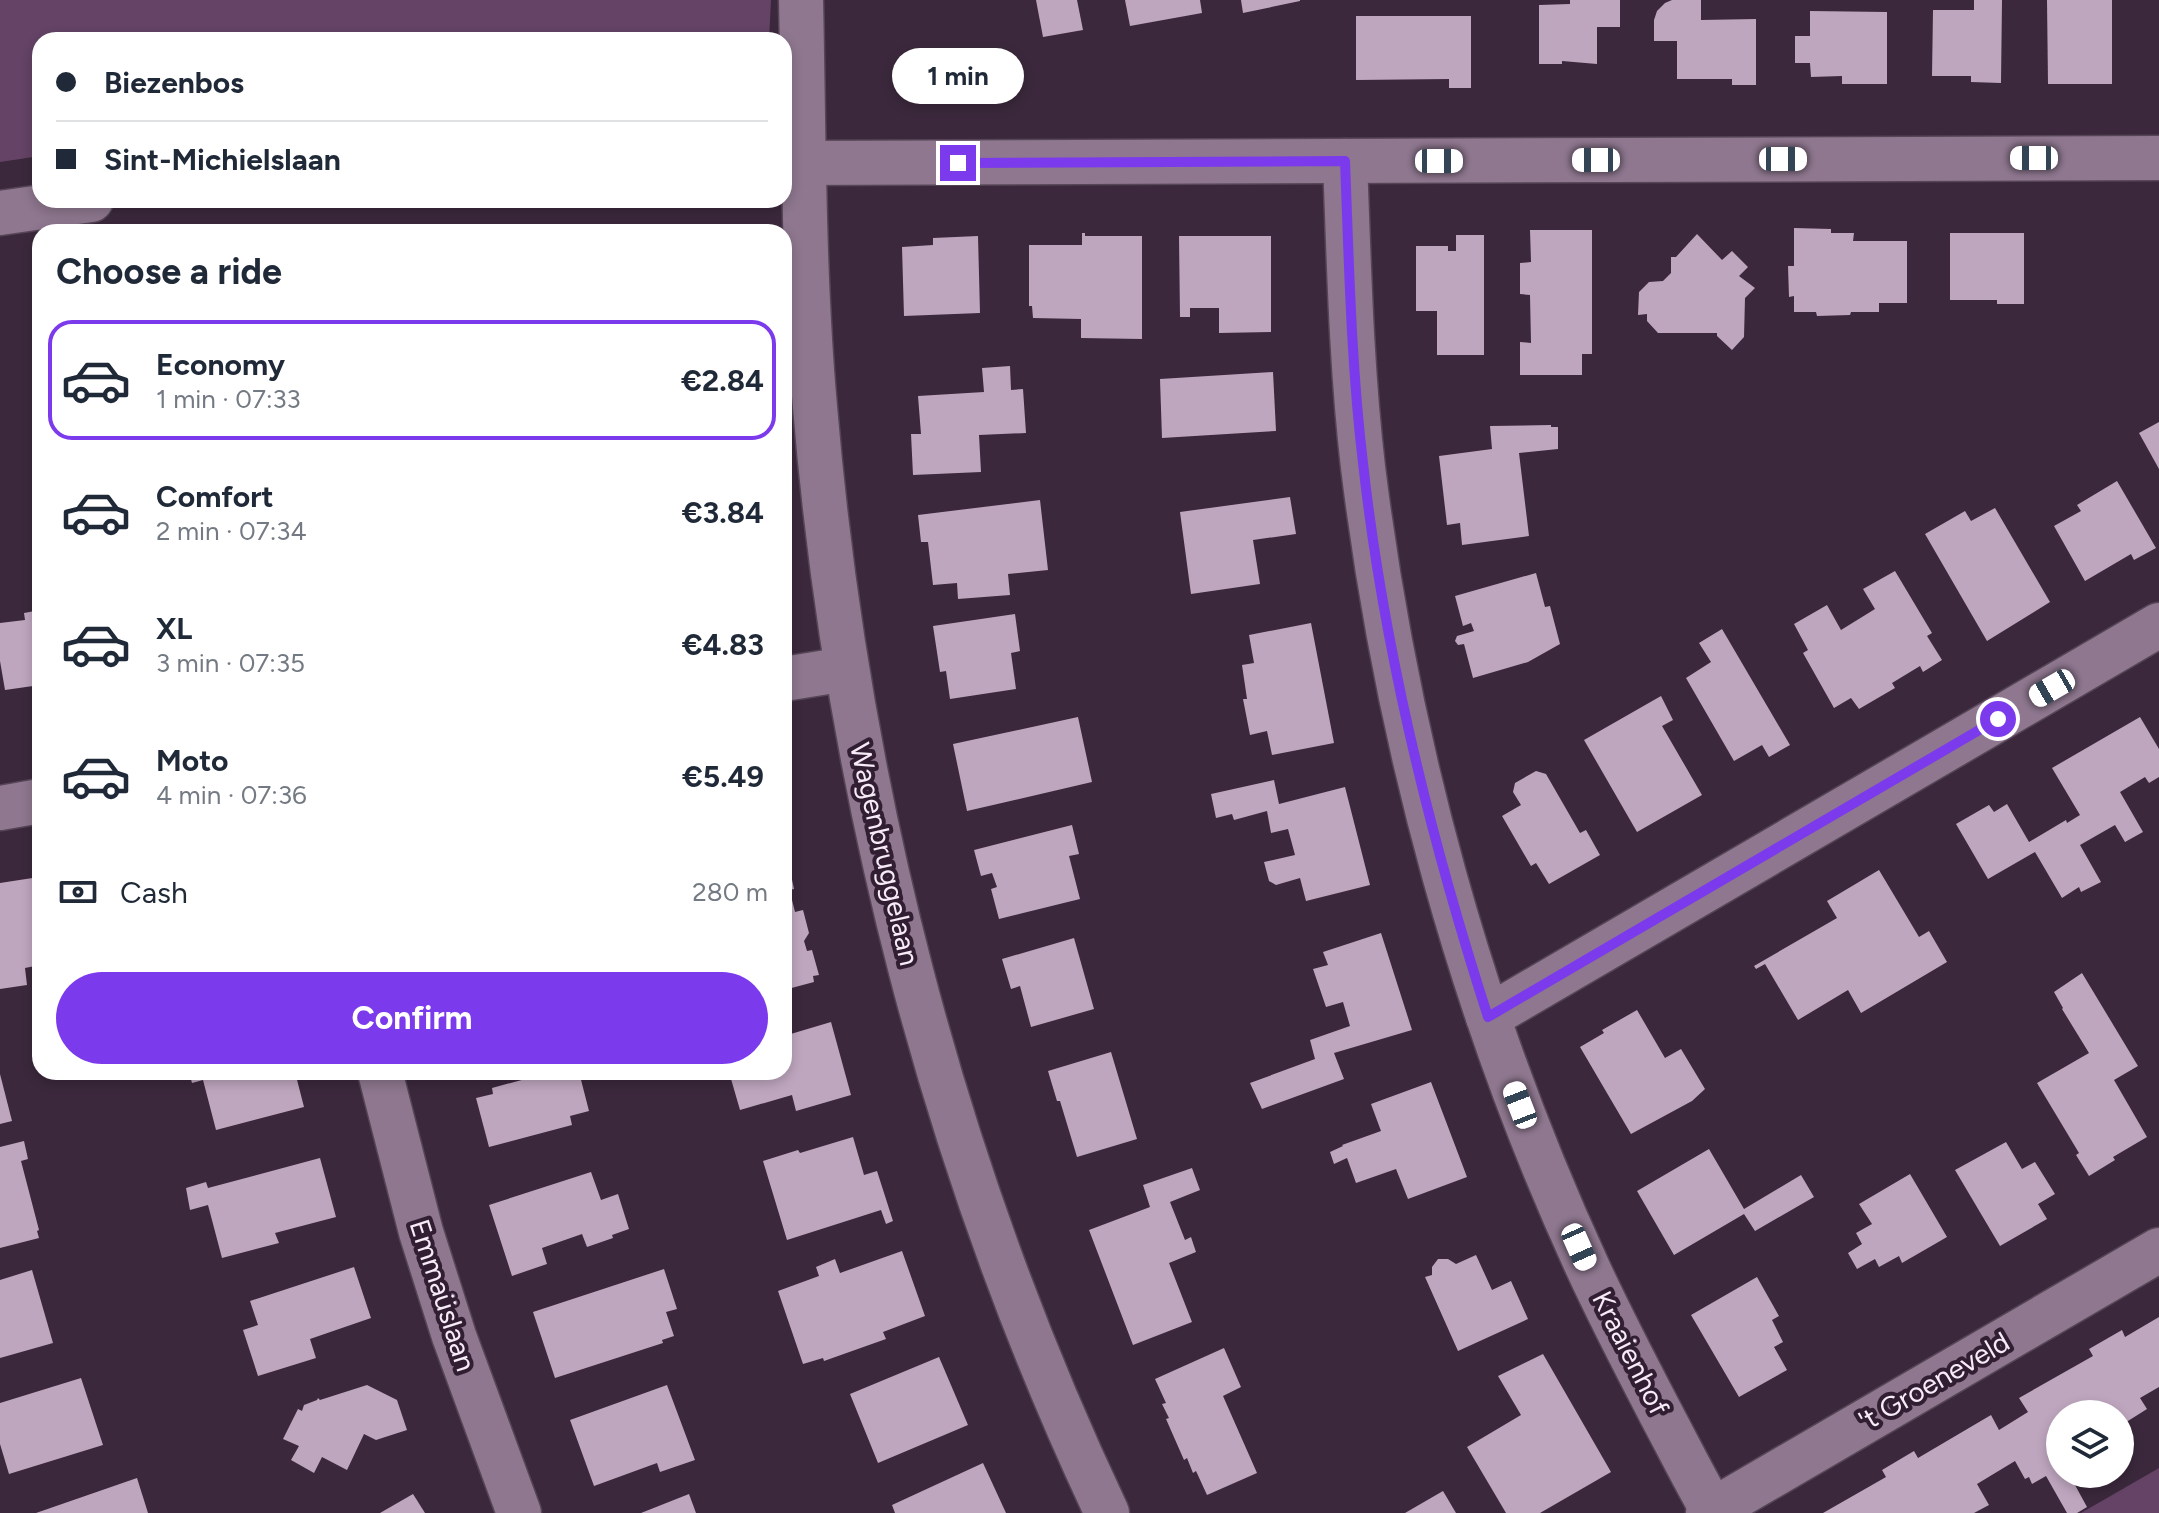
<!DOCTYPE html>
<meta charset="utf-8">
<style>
body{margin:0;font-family:Figtree,sans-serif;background:#f6f6f7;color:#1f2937;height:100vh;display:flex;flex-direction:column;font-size:30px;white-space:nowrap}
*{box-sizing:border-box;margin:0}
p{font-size:26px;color:#747a83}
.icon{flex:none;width:44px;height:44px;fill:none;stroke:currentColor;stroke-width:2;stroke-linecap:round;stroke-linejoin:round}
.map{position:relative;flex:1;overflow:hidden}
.side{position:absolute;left:32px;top:224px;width:760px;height:856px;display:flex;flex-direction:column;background:#fff;border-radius:24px;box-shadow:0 4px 12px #0003}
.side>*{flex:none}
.banner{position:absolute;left:32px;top:32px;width:760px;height:176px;border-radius:24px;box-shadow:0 4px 12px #0003;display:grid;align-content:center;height:176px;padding:0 24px;background:#fff}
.buttons{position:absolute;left:2046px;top:1400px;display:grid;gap:16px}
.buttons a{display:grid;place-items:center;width:88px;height:88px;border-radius:50%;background:#fff;box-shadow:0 4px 12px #0003;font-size:40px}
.end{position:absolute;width:36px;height:36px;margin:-18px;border:10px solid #7c3aed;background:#fff;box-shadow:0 0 0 4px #fff}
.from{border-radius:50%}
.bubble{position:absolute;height:56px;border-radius:28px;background:#fff;box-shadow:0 4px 12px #0003;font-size:26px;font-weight:700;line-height:56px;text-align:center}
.car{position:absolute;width:24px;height:48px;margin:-24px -12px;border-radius:10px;box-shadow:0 0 6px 2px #0007;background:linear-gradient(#fff 24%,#345 0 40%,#fff 0 76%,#345 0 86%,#fff 0)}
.banner b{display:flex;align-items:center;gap:28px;height:76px;font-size:30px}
.banner b+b{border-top:2px solid #e0e1e3}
.banner i{width:20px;height:20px;background:#1f2937}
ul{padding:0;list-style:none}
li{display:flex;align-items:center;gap:24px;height:120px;margin:0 16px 12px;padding:0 8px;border:4px solid transparent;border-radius:24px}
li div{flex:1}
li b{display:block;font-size:30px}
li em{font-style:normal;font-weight:700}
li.on{border-color:#7c3aed}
li>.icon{width:72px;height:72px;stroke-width:1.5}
h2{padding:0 24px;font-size:36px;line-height:96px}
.pay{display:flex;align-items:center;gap:20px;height:88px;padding:0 24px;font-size:30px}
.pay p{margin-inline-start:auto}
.primary-button{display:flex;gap:16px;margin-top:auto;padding:16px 24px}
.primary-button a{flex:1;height:92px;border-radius:48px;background:#7c3aed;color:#fff;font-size:32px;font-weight:700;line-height:92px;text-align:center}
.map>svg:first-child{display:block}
.green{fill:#644366}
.building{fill:#bea6bf}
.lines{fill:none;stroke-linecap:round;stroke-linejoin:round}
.minor-casing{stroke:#554556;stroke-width:47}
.minor{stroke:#8e778f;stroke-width:44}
.route{stroke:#7c3aed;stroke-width:10}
.labels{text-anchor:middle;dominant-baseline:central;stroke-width:8;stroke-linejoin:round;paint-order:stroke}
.street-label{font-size:28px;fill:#f8ebf8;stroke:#311e32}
</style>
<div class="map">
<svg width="2159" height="1513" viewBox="0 0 2159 1513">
<rect width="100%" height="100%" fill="#3b283c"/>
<g class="green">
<path d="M0,0H771L769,40H40V156L0,162Z"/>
<path d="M2159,1468V1513H2081Z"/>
</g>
<g class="building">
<path d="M1036,0H1077L1083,30L1043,37Z"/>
<path d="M1125,0H1200L1202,13L1130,26Z"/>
<path d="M1241,0H1300V1L1243,13Z"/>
<path d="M1570,0H1620V27H1597V64L1562,61V64H1539V5L1570,4Z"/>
<path d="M1672,0H1701V20L1756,19V85H1732V79H1677V41H1654V20L1657,11L1665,3Z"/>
<path d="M1974,0H2002L2001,83L1971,82V76H1932L1933,10H1974Z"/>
<path d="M2047,0H2112V84H2048Z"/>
<path d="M1810,11L1887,12V84H1842V76L1811,77L1810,63H1795V36H1810Z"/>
<path d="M1356,16H1471V88H1449V79L1356,80Z"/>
<path d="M1794,228L1831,229V233H1854L1853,241H1907V303H1879V312H1851L1850,315L1817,316L1816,312H1794V296L1789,297L1788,266H1794Z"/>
<path d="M1530,230H1592V354H1582V375H1520V342L1531,343L1530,295L1520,294V263L1531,262Z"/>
<path d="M1082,233H1085V236H1142V339L1081,338V319L1033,318L1032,306H1029V245H1082Z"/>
<path d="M1950,233H2024V304H1997V300H1950Z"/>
<path d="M1697,234L1722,260L1732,251L1748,267L1739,276L1755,288L1745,298L1744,337L1732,350L1717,336V333H1658L1647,321V314L1638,315L1639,292L1649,282L1663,281L1671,273V257H1676Z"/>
<path d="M1456,235H1484V355H1437V311H1416V246H1448V251H1456Z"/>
<path d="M978,236L980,313L904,316L902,247L933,245V238Z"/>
<path d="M1179,236H1271V332L1219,333V308H1190V317H1180Z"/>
<path d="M1010,366L1011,390L1023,389L1026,433L979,435L981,472L913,475L911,434H921L918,396L984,392L982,368Z"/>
<path d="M1273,372L1276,431L1162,438L1160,379Z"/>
<path d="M2159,422V469L2139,433Z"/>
<path d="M1551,425V427H1558V449L1519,453L1529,536L1462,545L1460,523L1447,525L1439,456L1492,449L1490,426Z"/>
<path d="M2117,481L2156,548L2134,560L2131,554L2085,581L2054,526L2081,511L2077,505Z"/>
<path d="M1290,497L1296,534L1253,540L1260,584L1191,594L1180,512Z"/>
<path d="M1040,500L1048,570L1008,574L1010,595L958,599L957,583L933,585L928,542H921L918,515Z"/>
<path d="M1995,508L2050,602L1987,641L1925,534L1965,511L1971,521Z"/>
<path d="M1895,571L1932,633L1927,636L1942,660L1923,672L1920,666L1892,683L1895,688L1859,709L1851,698L1834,708L1803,653L1808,650L1794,624L1827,605L1841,630L1875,609L1863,589Z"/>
<path d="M1536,573L1545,607L1550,606L1560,644L1528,662L1473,678L1464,644L1458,645L1455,641L1457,636L1474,631L1471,623L1463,626L1455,596Z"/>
<path d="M40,610V685L5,690L0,661V623L25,620L24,613Z"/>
<path d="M1015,614L1020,651L1011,653L1016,689L950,699L946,671L940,672L933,626Z"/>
<path d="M1311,623L1334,743L1272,755L1267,731L1250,735L1243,699H1247L1242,665L1254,663L1249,635Z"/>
<path d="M1722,629L1790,745L1769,757L1762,745L1734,761L1686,678L1711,662L1699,643Z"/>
<path d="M1661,696L1673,720L1662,726L1702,795L1637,832L1584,740Z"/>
<path d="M1078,717L1092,782L967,811L953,744Z"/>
<path d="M2140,717L2159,749V777L2149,783L2145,777L2120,792L2143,832L2125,842L2115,825L2080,845L2101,882L2081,892L2079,887L2062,898L2035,852L1988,879L1956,824L1989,805L1994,812L2007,804L2029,842L2066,820L2067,823L2080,815L2052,768Z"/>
<path d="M1536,771L1546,774L1580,833L1586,830L1600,855L1549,884L1536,863L1531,866L1502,816L1521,805L1513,792L1515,783Z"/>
<path d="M1274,780L1279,804L1345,787L1370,885L1306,901L1300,878L1276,885L1269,881L1264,862L1295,855L1288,829L1271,833L1267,811L1234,820L1232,814L1216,818L1211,794Z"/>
<path d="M1072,825L1079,854L1069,856L1080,899L999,919L991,889L997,887L992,873L981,876L974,850Z"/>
<path d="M784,842L794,889L784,891Z"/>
<path d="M1879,870L1919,937L1929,931L1947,962L1861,1013L1848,990L1798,1020L1765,964L1756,969L1754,966L1837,918L1827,901Z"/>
<path d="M39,877L40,965L25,968L27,985L0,989V883Z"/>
<path d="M790,892L795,912L803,910L809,933L804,941L807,951L812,950L819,975L813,976L814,982L784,990V894Z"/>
<path d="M1381,933L1412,1030L1334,1053L1344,1079L1262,1109L1250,1083L1315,1059L1310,1040L1350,1026L1343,1002L1326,1007L1313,969L1328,965L1323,952Z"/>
<path d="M1074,938L1094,1009L1031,1027L1020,986L1011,989L1002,959Z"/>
<path d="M2082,973L2138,1066L2114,1080L2147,1137L2113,1157L2115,1160L2089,1176L2076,1155L2079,1153L2037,1083L2089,1053L2062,1009L2063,1008L2054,992Z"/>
<path d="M1637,1010L1665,1058L1681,1049L1705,1089L1692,1101L1631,1134L1580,1047L1604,1033L1602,1030Z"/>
<path d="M831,1022L851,1095L796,1111L792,1095L740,1110L729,1072H784V1036Z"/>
<path d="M1111,1052L1137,1139L1077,1157L1060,1101H1057L1048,1071Z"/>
<path d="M189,1072H295L304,1107L216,1130L203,1080L192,1083Z"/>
<path d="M551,1072H579L589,1111L570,1116L572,1125L489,1147L476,1098L493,1094L492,1088Z"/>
<path d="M0,1074L12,1121L0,1124Z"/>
<path d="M1431,1082L1467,1177L1408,1199L1396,1169L1356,1183L1347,1158L1334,1164L1330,1152L1343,1146L1342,1145L1381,1131L1371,1104Z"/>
<path d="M853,1137L864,1175L877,1171L893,1221L886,1224L881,1210L787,1240L763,1161L798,1150L800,1153Z"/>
<path d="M24,1141L28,1159L21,1161L39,1230L37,1231L39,1238L0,1248V1147Z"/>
<path d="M2006,1142L2022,1169L2035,1162L2055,1194L2038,1204L2047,1219L2000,1246L1955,1170Z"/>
<path d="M1709,1149L1744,1209L1801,1175L1814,1197L1755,1231L1744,1214L1674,1255L1637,1191Z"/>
<path d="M320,1158L336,1217L275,1233L279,1243L222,1258L208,1205L190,1210L186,1188L206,1182L208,1188Z"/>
<path d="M1192,1168L1200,1190L1170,1202L1185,1240L1191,1237L1196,1252L1169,1263L1192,1322L1133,1345L1089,1230L1150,1207L1143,1185Z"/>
<path d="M591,1172L601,1200L618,1194L629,1229L612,1235L613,1238L587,1247L582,1234L542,1248L547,1264L512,1276L489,1205Z"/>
<path d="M1910,1174L1947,1237L1902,1263L1899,1256L1879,1267L1875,1259L1857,1269L1848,1253L1862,1244L1856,1233L1872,1224L1859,1204Z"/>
<path d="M902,1251L925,1316L883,1332L886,1339L824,1361L823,1358L803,1364L778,1291L819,1276L816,1267L835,1259L840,1273Z"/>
<path d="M1476,1255L1492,1290L1511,1281L1528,1319L1458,1351L1425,1277L1432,1275V1267L1438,1259H1448L1456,1264Z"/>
<path d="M354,1267L371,1318L310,1339L316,1358L258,1376L243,1330L258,1325L250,1301Z"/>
<path d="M664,1269L677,1309L666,1312L674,1336L662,1340L663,1343L555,1378L533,1312Z"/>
<path d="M32,1270L53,1343L0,1358V1280Z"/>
<path d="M1757,1277L1779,1316L1772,1320L1783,1342L1774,1347L1787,1370L1739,1397L1691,1315Z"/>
<path d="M2159,1317V1387L2140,1398L2147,1409L2120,1426V1414H2060V1434L2048,1441L2058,1459L2060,1458V1474H2069L2087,1507L2077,1513H2067L2046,1476L2032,1484L2029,1477L2025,1479L2015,1461L1977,1484L1989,1505L1974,1513H1823L1886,1477L1882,1470L1914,1451L1918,1458L1991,1415L1999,1430L2028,1412L2019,1398L2093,1356L2089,1349L2122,1330L2125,1337Z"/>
<path d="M1224,1348L1241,1387L1223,1396L1257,1473L1207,1495L1196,1471L1193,1473L1187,1458L1184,1460L1166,1419L1169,1418L1162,1404L1166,1403L1155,1379Z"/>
<path d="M1543,1354L1611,1472L1540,1513H1506L1467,1447L1521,1415L1498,1376Z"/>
<path d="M939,1357L968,1425L878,1463L850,1394Z"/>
<path d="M81,1378L103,1445L9,1474L0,1444V1403Z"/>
<path d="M367,1385L397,1400L407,1430L376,1440L364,1434L347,1470L322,1457L314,1473L291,1460L299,1446L283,1439L298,1409L302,1411L304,1405L317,1400L318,1398L320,1400Z"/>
<path d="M667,1385L695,1460L660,1472L657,1463L594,1486L570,1420Z"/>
<path d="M983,1463L1006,1513H895L892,1505Z"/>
<path d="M137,1478L148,1513H36Z"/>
<path d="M1443,1491L1456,1513H1405Z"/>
<path d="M413,1494L425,1513H380Z"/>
<path d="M689,1494L696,1513H641Z"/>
</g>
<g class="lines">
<g class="minor-casing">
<g id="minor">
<path d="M801,0C804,135 803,272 815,407C847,789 943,1166 1107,1513"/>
<path d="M1345,161C1349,263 1351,365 1363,467C1397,742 1471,1014 1587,1266C1610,1316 1635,1364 1660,1412C1678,1446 1695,1480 1714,1513"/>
<path d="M784,163L2159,158"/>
<path d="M0,213L91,200"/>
<path d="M784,679L846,669"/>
<path d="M0,808L40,801"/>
<path d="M1488,1017L2159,625"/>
<path d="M380,1072L421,1232L454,1336L519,1513"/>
<path d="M1708,1513L2159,1250"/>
</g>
</g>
<use href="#minor" class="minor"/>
</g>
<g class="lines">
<path class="route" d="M958,163L1345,161C1349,262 1351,363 1363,463C1384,652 1430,837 1488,1017L1998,719"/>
</g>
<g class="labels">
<g class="street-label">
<text transform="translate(885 854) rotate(77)">Wagenbruggelaan</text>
<text transform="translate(443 1295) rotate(72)">Emmaüslaan</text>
<text transform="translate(1631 1353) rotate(63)">Kraaienhof</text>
<text transform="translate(1934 1381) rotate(-30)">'t Groeneveld</text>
</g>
</g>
</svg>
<div class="buttons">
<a><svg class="icon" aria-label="layers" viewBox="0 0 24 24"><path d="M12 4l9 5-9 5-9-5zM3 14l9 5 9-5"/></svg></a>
</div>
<i class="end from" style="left:1998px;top:719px"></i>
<i class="end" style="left:958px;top:163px"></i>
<div class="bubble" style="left:892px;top:48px;width:132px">1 min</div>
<i class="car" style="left:2034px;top:158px;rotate:270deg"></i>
<i class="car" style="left:1783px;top:159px;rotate:90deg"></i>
<i class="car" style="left:1596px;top:160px;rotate:270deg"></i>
<i class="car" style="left:1439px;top:161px;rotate:90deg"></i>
<i class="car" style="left:2052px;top:688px;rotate:240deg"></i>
<i class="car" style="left:1520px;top:1105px;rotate:339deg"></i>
<i class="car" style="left:1579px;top:1247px;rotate:156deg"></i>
<div class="banner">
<b><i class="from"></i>Biezenbos</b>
<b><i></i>Sint-Michielslaan</b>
</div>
<section class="side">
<h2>Choose a ride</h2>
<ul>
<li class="on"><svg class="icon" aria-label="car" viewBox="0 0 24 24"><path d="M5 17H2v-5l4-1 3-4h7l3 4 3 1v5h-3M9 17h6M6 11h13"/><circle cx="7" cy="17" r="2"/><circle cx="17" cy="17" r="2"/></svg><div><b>Economy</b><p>1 min · 07:33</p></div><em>€2.84</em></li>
<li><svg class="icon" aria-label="car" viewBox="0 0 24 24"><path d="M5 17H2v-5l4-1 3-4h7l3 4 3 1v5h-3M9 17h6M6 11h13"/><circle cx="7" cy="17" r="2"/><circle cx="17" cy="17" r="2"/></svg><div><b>Comfort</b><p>2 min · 07:34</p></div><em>€3.84</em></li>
<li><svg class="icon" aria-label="car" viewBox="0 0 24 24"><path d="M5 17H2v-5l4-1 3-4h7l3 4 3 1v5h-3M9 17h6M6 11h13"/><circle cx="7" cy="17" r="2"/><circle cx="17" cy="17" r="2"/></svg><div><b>XL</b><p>3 min · 07:35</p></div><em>€4.83</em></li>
<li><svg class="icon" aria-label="car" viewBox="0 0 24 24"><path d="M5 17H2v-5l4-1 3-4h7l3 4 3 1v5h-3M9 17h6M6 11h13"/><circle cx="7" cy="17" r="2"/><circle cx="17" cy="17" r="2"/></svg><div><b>Moto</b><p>4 min · 07:36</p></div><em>€5.49</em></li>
</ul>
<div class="pay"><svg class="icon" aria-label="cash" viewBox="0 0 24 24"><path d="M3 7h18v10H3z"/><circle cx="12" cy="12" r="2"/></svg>Cash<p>280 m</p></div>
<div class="primary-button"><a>Confirm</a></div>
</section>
</div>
